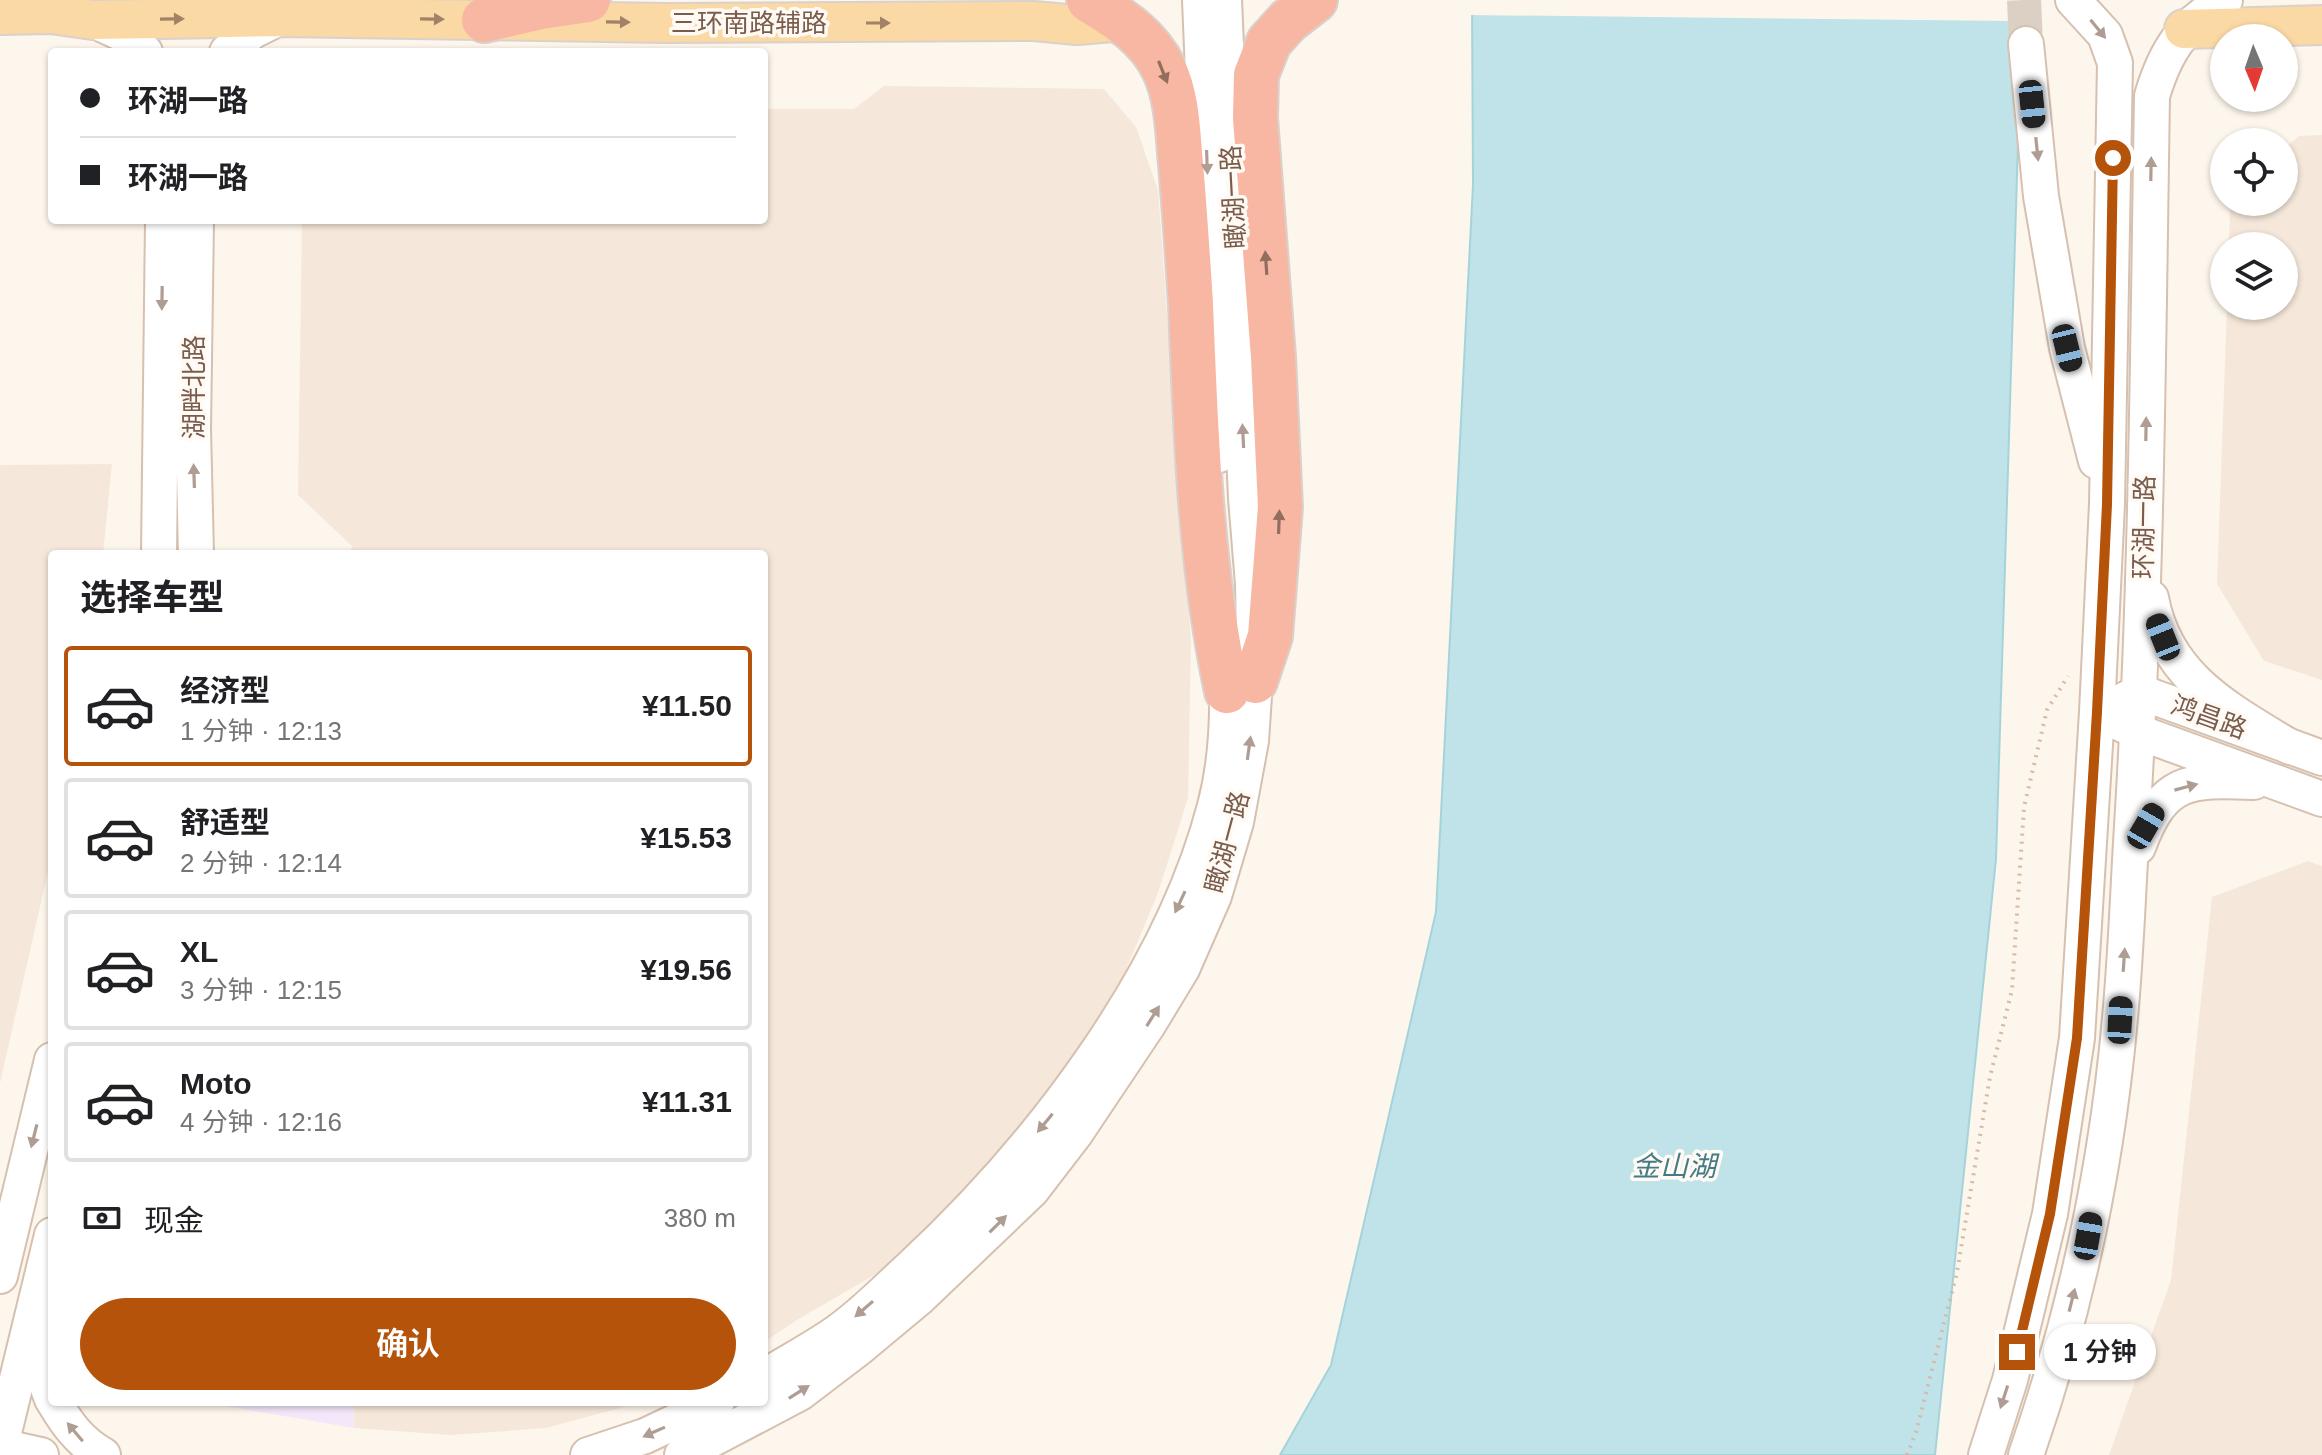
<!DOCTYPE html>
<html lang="zh">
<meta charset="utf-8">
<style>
body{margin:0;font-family:Helvetica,"Noto Sans SC",sans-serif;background:#f6f6f6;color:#202124;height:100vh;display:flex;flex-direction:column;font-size:30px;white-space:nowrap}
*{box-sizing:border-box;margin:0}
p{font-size:26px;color:#757577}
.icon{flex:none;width:44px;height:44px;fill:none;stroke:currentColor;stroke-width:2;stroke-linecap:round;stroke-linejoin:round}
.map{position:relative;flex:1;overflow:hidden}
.drawer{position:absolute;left:48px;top:550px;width:720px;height:856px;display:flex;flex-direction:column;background:#fff;border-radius:8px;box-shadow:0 2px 6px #0004}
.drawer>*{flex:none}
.hud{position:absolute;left:48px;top:48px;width:720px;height:176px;border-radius:8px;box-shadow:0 2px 6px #0004;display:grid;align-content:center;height:176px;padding:0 32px;background:#fff}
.needle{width:52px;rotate:178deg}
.fabs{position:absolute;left:2210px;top:24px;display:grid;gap:16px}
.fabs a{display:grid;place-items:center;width:88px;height:88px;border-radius:50%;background:#fff;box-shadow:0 2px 6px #0004;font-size:40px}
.end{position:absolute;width:36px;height:36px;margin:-18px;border:10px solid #b45309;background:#fff;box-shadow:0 0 0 4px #fff}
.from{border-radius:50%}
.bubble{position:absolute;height:56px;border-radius:28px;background:#fff;box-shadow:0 2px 6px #0004;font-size:26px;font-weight:600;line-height:56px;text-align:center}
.car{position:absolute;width:24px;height:48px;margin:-24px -12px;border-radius:10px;box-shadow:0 0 6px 2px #0007;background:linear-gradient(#222 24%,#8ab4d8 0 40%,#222 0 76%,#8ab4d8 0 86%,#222 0)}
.hud b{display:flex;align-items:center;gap:28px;height:76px;font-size:30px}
.hud b+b{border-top:2px solid #e0e0e0}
.hud i{width:20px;height:20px;background:#202124}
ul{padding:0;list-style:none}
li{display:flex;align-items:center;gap:24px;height:120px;margin:0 16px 12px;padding:0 16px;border:4px solid #e0e0e0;border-radius:8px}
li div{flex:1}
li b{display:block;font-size:30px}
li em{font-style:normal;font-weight:600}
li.selected{border-color:#b45309}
li>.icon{width:72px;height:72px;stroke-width:1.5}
h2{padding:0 32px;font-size:36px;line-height:96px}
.pay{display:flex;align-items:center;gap:20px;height:88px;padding:0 32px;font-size:30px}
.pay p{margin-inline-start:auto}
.cta{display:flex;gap:16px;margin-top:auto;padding:16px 32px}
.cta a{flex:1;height:92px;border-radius:48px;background:#b45309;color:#fff;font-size:32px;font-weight:600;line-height:92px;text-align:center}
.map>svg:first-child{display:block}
.residential{fill:#f5e8da}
.education{fill:#f3e8fa}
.water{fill:#bfe3e8;stroke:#a5d3da;stroke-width:2}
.pier{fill:#fdf6ec}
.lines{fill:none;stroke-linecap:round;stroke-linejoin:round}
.secondary-tunnel{stroke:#dcd0c4;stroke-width:34;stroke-dasharray:34 17;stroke-linecap:butt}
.secondary-casing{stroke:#d6c0b0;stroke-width:38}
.primary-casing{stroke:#dad1cd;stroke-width:42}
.highway-casing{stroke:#dad1cd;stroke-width:48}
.path{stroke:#d9b8a5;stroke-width:4;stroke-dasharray:2 6;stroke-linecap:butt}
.secondary{stroke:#fff;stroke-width:34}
.primary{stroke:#fbd9a5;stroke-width:38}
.highway{stroke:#f7b7a3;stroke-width:44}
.oneway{fill:#a18267}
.oneway2{fill:#af9d94}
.oneway3{fill:#936e5e}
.route{stroke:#b45309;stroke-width:10}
.labels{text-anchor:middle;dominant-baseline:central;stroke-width:7;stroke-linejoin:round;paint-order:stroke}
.street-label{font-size:26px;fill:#7a5c4d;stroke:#fffaf3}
.water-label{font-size:28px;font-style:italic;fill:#437c86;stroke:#fffaf3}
</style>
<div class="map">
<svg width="2322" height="1455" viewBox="0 0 2322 1455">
<rect width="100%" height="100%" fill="#fdf6ec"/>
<g class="residential">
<path d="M884,86L1104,89L1136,127L1158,190L1191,641L1188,798L1158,893L1115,996L1041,1110L967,1193L885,1269L800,1318L764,1342V554H347L353,547L298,495L302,220H764V109H854Z"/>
<path d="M2322,135V680L2264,661L2217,584L2227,306H2284V246H2229L2230,202H2284V149L2299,136Z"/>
<path d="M112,464L103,554H52V854L0,1083V465Z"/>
<path d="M2308,861L2322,866V1455H2109L2171,1280L2212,897Z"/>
<path d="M353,1402H642L546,1428L451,1435L354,1428Z"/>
</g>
<path class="education" d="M201,1402H353L354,1428Z"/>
<path class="water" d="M1472,0H2007L2019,110L1996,859L1935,1455H1280L1331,1365L1436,912L1473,185Z"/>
<path class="pier" d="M1468,0H2011L2013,21L1468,15Z"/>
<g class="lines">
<path class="secondary-tunnel" d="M2024,0L2026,44"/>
<g class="secondary-casing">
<g id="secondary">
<path d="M1200,0L1219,455"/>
<path d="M93,20L121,33L145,52"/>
<path d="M2026,44L2041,196L2067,348L2096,461"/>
<path d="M227,52L253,31L281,17"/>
<path d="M159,554L163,220"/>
<path d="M196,554L193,429L196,220"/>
<path d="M2151,598C2165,677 2228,709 2290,747"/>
<path d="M2120,702L2140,692L2322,758"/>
<path d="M2119,723L2138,732L2322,799"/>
<path d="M2138,847C2163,780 2187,779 2254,782"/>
<path d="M0,1276L52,1060"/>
<path d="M40,1329L43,1375L52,1399"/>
<path d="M764,1377C788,1362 813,1349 836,1333C862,1315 886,1290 909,1269C1038,1150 1170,978 1215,806C1227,761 1228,714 1227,668"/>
<path d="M54,1402C67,1424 80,1442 103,1455"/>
<path d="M0,1446L41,1455"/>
<path d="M0,1449L52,1235"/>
<path d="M588,1455L645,1436L717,1402"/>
<path d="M682,1455L800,1393L859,1348L919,1298L1032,1190L1075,1134L1148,1025L1182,969L1214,896L1236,822L1251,741L1255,681L1253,584L1246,498L1224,0"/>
<path d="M1986,1455L2010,1380L2050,1214L2077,1038L2097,712L2107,504L2115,63L2105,35L2073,0"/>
<path d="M2026,1455C2075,1315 2107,1166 2120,1018C2126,955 2128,890 2132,826C2147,583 2148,340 2152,96C2166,49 2183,25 2225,0"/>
</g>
</g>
<g class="primary-casing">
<g id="primary">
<path d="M0,15L51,14L93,20L281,17L666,23L1034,21L1077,25L1124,21"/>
<path d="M2184,29L2322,25"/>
</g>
</g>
<g class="highway-casing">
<g id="highway">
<path d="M1089,0C1120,19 1148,36 1164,69C1178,98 1178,133 1181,164C1185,211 1188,257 1191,304C1196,433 1200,564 1227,691"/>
<path d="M484,20L541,7L588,0"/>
<path d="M1255,681L1270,636L1280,507L1273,357L1255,118L1256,75L1269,42L1288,21L1315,0"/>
</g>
</g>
<path class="path" d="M1907,1455L1916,1432L1957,1272L1990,1077L2012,990L2024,807L2047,710L2068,676"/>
<use href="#secondary" class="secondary"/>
<use href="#primary" class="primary"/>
<use href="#highway" class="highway"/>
</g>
<defs><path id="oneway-solid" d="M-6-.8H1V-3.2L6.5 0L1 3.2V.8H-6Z" transform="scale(2)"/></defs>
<g class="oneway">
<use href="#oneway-solid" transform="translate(172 19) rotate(-1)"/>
<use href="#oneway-solid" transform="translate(432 19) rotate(1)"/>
<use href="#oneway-solid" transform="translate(618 22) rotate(1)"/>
<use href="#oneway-solid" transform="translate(878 23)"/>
</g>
<g class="oneway2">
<use href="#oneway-solid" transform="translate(2098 29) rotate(51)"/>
<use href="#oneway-solid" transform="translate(2037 149) rotate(84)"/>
<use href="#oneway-solid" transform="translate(1207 162) rotate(88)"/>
<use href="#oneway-solid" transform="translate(2151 169) rotate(-89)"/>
<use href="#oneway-solid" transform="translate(162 298) rotate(91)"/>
<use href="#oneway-solid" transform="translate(2146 429) rotate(-89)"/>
<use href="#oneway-solid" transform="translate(1243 436) rotate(-93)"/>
<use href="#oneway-solid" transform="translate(194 476) rotate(-92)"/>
<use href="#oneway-solid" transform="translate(1249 748) rotate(-82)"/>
<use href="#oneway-solid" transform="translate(2186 787) rotate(-15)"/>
<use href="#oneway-solid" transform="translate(1180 902) rotate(115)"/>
<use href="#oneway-solid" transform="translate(2124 960) rotate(-86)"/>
<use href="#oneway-solid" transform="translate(1153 1016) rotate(-58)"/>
<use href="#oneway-solid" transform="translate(1045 1123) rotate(129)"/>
<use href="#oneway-solid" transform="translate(34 1136) rotate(104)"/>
<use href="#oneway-solid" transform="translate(998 1224) rotate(-45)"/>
<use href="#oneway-solid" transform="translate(2072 1300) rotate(-76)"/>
<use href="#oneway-solid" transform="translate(864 1309) rotate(139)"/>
<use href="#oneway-solid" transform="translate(799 1392) rotate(-32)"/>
<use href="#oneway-solid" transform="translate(2004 1397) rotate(108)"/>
<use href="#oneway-solid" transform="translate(75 1432) rotate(-130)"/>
<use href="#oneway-solid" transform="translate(654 1432) rotate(156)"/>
</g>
<g class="oneway3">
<use href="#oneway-solid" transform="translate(1163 72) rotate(68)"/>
<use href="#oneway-solid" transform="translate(1266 263) rotate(-94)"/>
<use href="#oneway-solid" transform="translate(1279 522) rotate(-88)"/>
</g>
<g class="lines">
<path class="route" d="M2017,1352L2050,1214L2077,1038L2097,712L2107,504L2113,158"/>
</g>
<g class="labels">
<g class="street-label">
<text x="749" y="23">三环南路辅路</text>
<text transform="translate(1233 197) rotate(-93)">瞰湖一路</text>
<text transform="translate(194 387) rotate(-90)">湖畔北路</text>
<text transform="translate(2144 527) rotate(-89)">环湖一路</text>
<text transform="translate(2209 717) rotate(20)">鸿昌路</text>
<text transform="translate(1227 842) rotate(-75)">瞰湖一路</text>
</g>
<g class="water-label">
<text x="1674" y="1166">金山湖</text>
</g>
</g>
</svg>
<div class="fabs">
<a><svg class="needle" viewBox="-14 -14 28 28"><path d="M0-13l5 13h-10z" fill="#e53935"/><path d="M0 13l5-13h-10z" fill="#757577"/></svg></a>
<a><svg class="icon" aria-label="locate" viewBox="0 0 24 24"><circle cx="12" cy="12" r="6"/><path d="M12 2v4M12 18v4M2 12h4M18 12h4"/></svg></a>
<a><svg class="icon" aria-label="layers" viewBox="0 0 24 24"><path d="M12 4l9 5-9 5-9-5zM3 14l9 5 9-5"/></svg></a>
</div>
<i class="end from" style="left:2113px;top:158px"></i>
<i class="end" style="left:2017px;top:1352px"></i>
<div class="bubble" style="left:2044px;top:1324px;width:112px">1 分钟</div>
<i class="car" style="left:2032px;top:104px;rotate:174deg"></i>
<i class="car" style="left:2067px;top:348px;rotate:166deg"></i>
<i class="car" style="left:2163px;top:637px;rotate:338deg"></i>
<i class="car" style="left:2146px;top:826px;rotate:30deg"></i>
<i class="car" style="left:2120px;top:1020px;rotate:3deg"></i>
<i class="car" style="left:2088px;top:1236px;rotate:10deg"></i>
<div class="hud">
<b><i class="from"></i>环湖一路</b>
<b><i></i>环湖一路</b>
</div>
<section class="drawer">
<h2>选择车型</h2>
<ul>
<li class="selected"><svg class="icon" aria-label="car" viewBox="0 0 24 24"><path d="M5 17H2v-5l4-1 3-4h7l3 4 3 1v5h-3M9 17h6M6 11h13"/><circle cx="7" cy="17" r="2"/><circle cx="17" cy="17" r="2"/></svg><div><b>经济型</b><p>1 分钟 · 12:13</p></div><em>¥11.50</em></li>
<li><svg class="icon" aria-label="car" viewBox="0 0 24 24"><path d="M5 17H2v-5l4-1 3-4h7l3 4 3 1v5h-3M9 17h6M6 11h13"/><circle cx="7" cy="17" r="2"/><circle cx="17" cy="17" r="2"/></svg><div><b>舒适型</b><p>2 分钟 · 12:14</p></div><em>¥15.53</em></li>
<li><svg class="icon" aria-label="car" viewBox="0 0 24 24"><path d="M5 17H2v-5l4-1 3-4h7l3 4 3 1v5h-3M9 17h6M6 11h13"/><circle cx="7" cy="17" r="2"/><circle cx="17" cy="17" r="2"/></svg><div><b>XL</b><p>3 分钟 · 12:15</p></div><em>¥19.56</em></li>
<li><svg class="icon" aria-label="car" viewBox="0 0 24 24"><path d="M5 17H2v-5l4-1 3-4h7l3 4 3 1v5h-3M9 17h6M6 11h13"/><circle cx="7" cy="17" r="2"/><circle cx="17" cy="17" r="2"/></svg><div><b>Moto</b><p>4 分钟 · 12:16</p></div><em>¥11.31</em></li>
</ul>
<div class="pay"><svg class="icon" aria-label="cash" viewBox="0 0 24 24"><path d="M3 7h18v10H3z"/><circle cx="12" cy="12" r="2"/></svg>现金<p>380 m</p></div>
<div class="cta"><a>确认</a></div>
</section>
</div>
